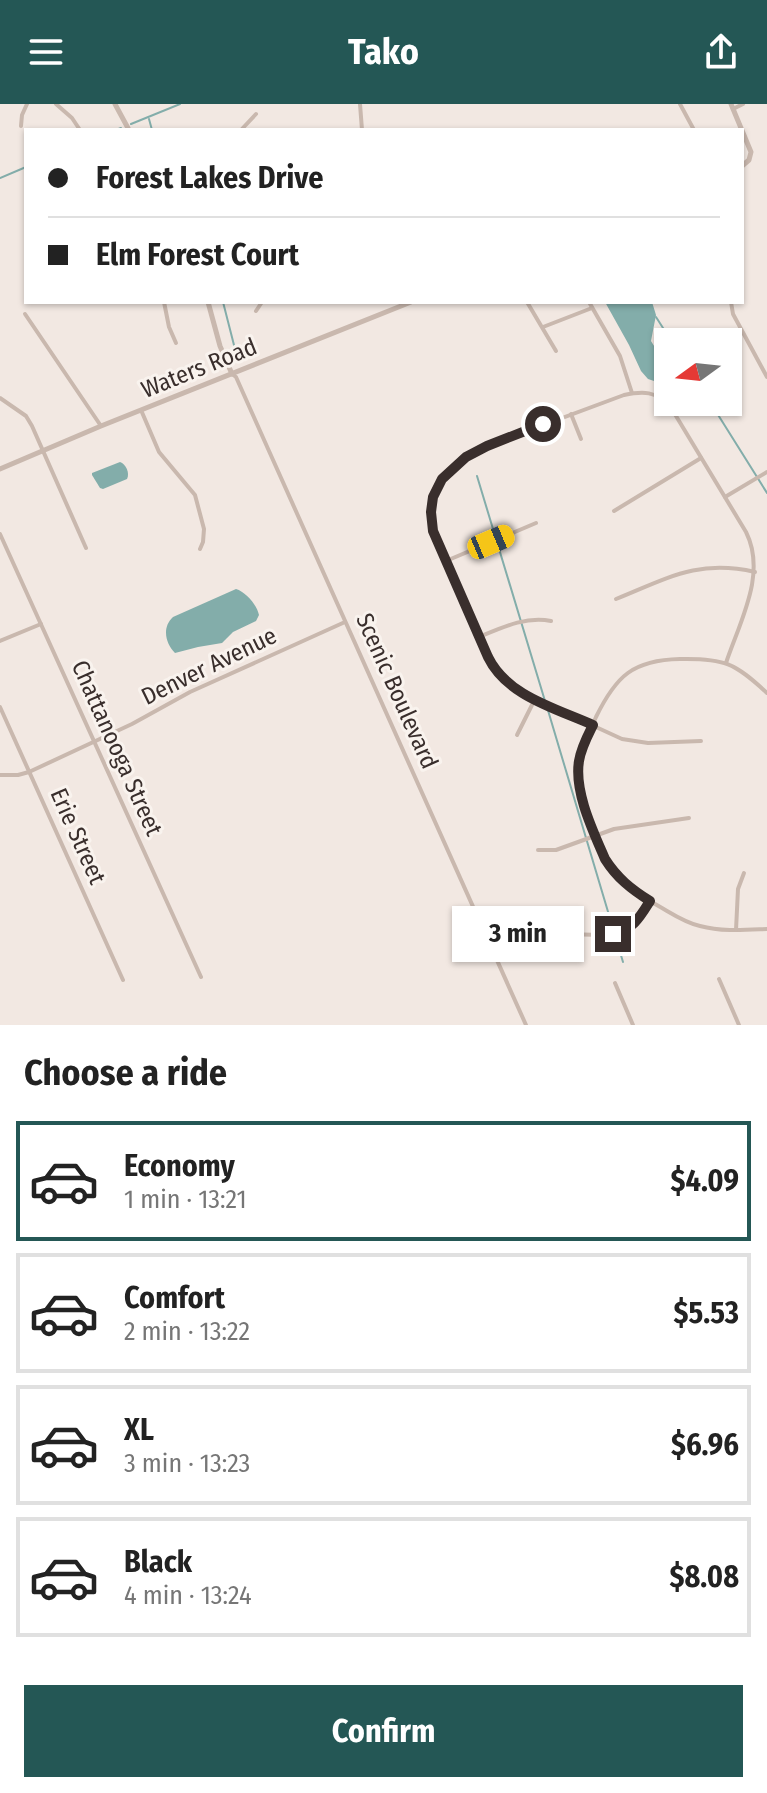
<!DOCTYPE html>
<meta charset="utf-8">
<style>
body{margin:0;font-family:"Fira Sans Condensed",sans-serif;background:#f6f6f6;color:#222;height:100vh;display:flex;flex-direction:column;font-size:30px;white-space:nowrap}
*{box-sizing:border-box;margin:0}
p{font-size:26px;color:#767676}
.icon{flex:none;width:44px;height:44px;fill:none;stroke:currentColor;stroke-width:2;stroke-linecap:round;stroke-linejoin:round}
.map{position:relative;height:921px;overflow:hidden}
.details{display:flex;flex-direction:column;background:#fff;flex:1}
.details>*{flex:none}
.guide{position:absolute;left:24px;top:24px;width:720px;height:176px;border-radius:0px;box-shadow:0 2px 6px #0004;display:grid;align-content:center;height:176px;padding:0 24px;background:#fff}
.needle{width:52px;rotate:255deg}
.tools{position:absolute;left:654px;top:224px;display:grid;gap:16px}
.tools a{display:grid;place-items:center;width:88px;height:88px;border-radius:0px;background:#fff;box-shadow:0 2px 6px #0004;font-size:40px}
.end{position:absolute;width:36px;height:36px;margin:-18px;border:10px solid #392e2c;background:#fff;box-shadow:0 0 0 4px #fff}
.from{border-radius:50%}
.bubble{position:absolute;height:56px;border-radius:0px;background:#fff;box-shadow:0 2px 6px #0004;font-size:26px;font-weight:700;line-height:56px;text-align:center}
.car{position:absolute;width:24px;height:48px;margin:-24px -12px;border-radius:10px;box-shadow:0 0 6px 2px #0007;background:linear-gradient(#f5c518 24%,#345 0 40%,#f5c518 0 76%,#345 0 86%,#f5c518 0)}
.guide b{display:flex;align-items:center;gap:28px;height:76px;font-size:30px}
.guide b+b{border-top:2px solid #e0e0e0}
.guide i{width:20px;height:20px;background:#222}
ul{padding:0;list-style:none}
li{display:flex;align-items:center;gap:24px;height:120px;margin:0 16px 12px;padding:0 8px;border:4px solid #e0e0e0;border-radius:0px}
li div{flex:1}
li b{display:block;font-size:30px}
li em{font-style:normal;font-weight:700}
li.on{border-color:#245755}
li>.icon{width:72px;height:72px;stroke-width:1.5}
h2{padding:0 24px;font-size:36px;line-height:96px}
.button{display:flex;gap:16px;margin-top:auto;padding:16px 24px}
.button a{flex:1;height:92px;border-radius:0px;background:#245755;color:#fff;font-size:32px;font-weight:700;line-height:92px;text-align:center}
header{display:flex;justify-content:space-between;align-items:center;height:104px;padding:0 24px;background:#245755;color:#fff;font-size:36px;font-weight:700}
.map>svg:first-child{display:block}
.water{fill:#83adaa}
.lines{fill:none;stroke-linecap:round;stroke-linejoin:round}
.stream{stroke:#83adaa;stroke-width:2}
.minor{stroke:#c9b8ae;stroke-width:4}
.tertiary{stroke:#c9b8ae;stroke-width:5}
.route{stroke:#392e2c;stroke-width:10}
.labels{text-anchor:middle;dominant-baseline:central;stroke-width:6;stroke-linejoin:round;paint-order:stroke}
.street-label{font-size:24px;fill:#392e2c;stroke:#f9f3ee}
</style>
<header><svg class="icon" aria-label="menu" viewBox="0 0 24 24"><path d="M4 6h16M4 12h16M4 18h16"/></svg>Tako<svg class="icon" aria-label="share" viewBox="0 0 24 24"><path d="M12 15V3M7 8l5-5 5 5M5 13v7h14v-7"/></svg></header>
<div class="map">
<svg width="767" height="921" viewBox="0 0 767 921">
<rect width="100%" height="100%" fill="#f2e8e2"/>
<g class="water">
<path d="M605,198H652L656,211L651,237L659,250L668,254V279L663,280L648,275L641,267L629,241Z"/>
<path d="M120,358C126,360 130,369 127,375L103,385L100,384L92,371V369Z"/>
<path d="M236,485C246,488 257,501 259,511L256,517L233,528L222,539L198,543L175,549C165,539 162,523 173,513Z"/>
</g>
<g class="lines">
<g class="stream">
<path d="M149,15L152,26"/>
<path d="M131,20L180,0"/>
<path d="M116,26L121,24"/>
<path d="M0,74L26,63"/>
<path d="M223,198L235,245"/>
<path d="M656,213L672,238"/>
<path d="M710,298L767,389"/>
<path d="M477,372L545,597"/>
<path d="M547,603L623,858"/>
</g>
<g class="minor">
<path d="M56,0L72,14L80,26"/>
<path d="M360,0L362,26"/>
<path d="M680,0L694,26"/>
<path d="M733,5L743,0"/>
<path d="M21,22L22,11L27,0"/>
<path d="M241,26L256,10"/>
<path d="M164,198L169,223L176,239"/>
<path d="M527,198L556,247"/>
<path d="M589,198L620,252L632,289"/>
<path d="M731,198L733,210L767,273"/>
<path d="M256,207L262,198"/>
<path d="M25,210L101,322"/>
<path d="M543,223L592,204"/>
<path d="M232,270L236,273L269,347L526,921"/>
<path d="M0,294L26,312L32,322L86,444"/>
<path d="M141,306L159,348L195,391L204,425L203,438L200,445"/>
<path d="M571,310L581,335"/>
<path d="M725,393L767,368"/>
<path d="M614,407L701,354"/>
<path d="M0,430L201,873"/>
<path d="M446,457L536,419"/>
<path d="M616,495C668,474 698,455 755,468"/>
<path d="M479,533C503,523 526,512 551,517"/>
<path d="M0,537L41,520"/>
<path d="M767,589C735,559 724,554 680,555C633,556 616,572 596,613C589,629 579,646 578,664C577,683 584,700 591,717C609,767 615,777 662,804C674,811 686,819 700,822C722,828 745,826 767,825"/>
<path d="M0,603L123,876"/>
<path d="M517,631L535,595"/>
<path d="M701,637L648,639L622,635L522,589L510,581L491,559L433,427C425,385 450,358 487,342L624,291C643,287 656,287 670,302L746,428C767,470 740,517 726,559"/>
<path d="M0,671H18L29,668L132,620L190,588L345,518"/>
<path d="M538,746H556L614,725L689,714"/>
<path d="M736,826L738,785L744,769"/>
<path d="M539,831C567,826 617,840 636,818C642,812 645,804 650,797"/>
<path d="M719,875L739,921"/>
<path d="M615,879L633,921"/>
</g>
<g class="tertiary">
<path d="M115,0L129,26"/>
<path d="M731,0L751,48L749,56L742,62"/>
<path d="M208,198L220,242L232,270"/>
<path d="M0,365L101,322L411,198"/>
</g>
</g>
<g class="lines">
<path class="route" d="M543,320L487,342L466,353L442,375L433,393L431,408L433,427L488,553C507,592 555,604 593,621C587,633 581,644 579,657C574,688 593,727 605,755C617,774 631,785 650,797C640,813 633,826 613,830"/>
</g>
<g class="labels">
<g class="street-label">
<text transform="translate(199 264) rotate(-22)">Waters Road</text>
<text transform="translate(209 562) rotate(-26)">Denver Avenue</text>
<text transform="translate(397 587) rotate(66)">Scenic Boulevard</text>
<text transform="translate(117 644) rotate(66)">Chattanooga Street</text>
<text transform="translate(78 732) rotate(66)">Erie Street</text>
</g>
</g>
</svg>
<div class="tools">
<a><svg class="needle" viewBox="-14 -14 28 28"><path d="M0-13l5 13h-10z" fill="#e53935"/><path d="M0 13l5-13h-10z" fill="#767676"/></svg></a>
</div>
<i class="end from" style="left:543px;top:320px"></i>
<i class="end" style="left:613px;top:830px"></i>
<div class="bubble" style="left:452px;top:802px;width:132px">3 min</div>
<i class="car" style="left:491px;top:438px;rotate:67deg"></i>
<div class="guide">
<b><i class="from"></i>Forest Lakes Drive</b>
<b><i></i>Elm Forest Court</b>
</div>
</div>
<section class="details">
<h2>Choose a ride</h2>
<ul>
<li class="on"><svg class="icon" aria-label="car" viewBox="0 0 24 24"><path d="M5 17H2v-5l4-1 3-4h7l3 4 3 1v5h-3M9 17h6M6 11h13"/><circle cx="7" cy="17" r="2"/><circle cx="17" cy="17" r="2"/></svg><div><b>Economy</b><p>1 min · 13:21</p></div><em>$4.09</em></li>
<li><svg class="icon" aria-label="car" viewBox="0 0 24 24"><path d="M5 17H2v-5l4-1 3-4h7l3 4 3 1v5h-3M9 17h6M6 11h13"/><circle cx="7" cy="17" r="2"/><circle cx="17" cy="17" r="2"/></svg><div><b>Comfort</b><p>2 min · 13:22</p></div><em>$5.53</em></li>
<li><svg class="icon" aria-label="car" viewBox="0 0 24 24"><path d="M5 17H2v-5l4-1 3-4h7l3 4 3 1v5h-3M9 17h6M6 11h13"/><circle cx="7" cy="17" r="2"/><circle cx="17" cy="17" r="2"/></svg><div><b>XL</b><p>3 min · 13:23</p></div><em>$6.96</em></li>
<li><svg class="icon" aria-label="car" viewBox="0 0 24 24"><path d="M5 17H2v-5l4-1 3-4h7l3 4 3 1v5h-3M9 17h6M6 11h13"/><circle cx="7" cy="17" r="2"/><circle cx="17" cy="17" r="2"/></svg><div><b>Black</b><p>4 min · 13:24</p></div><em>$8.08</em></li>
</ul>
<div class="button"><a>Confirm</a></div>
</section>
